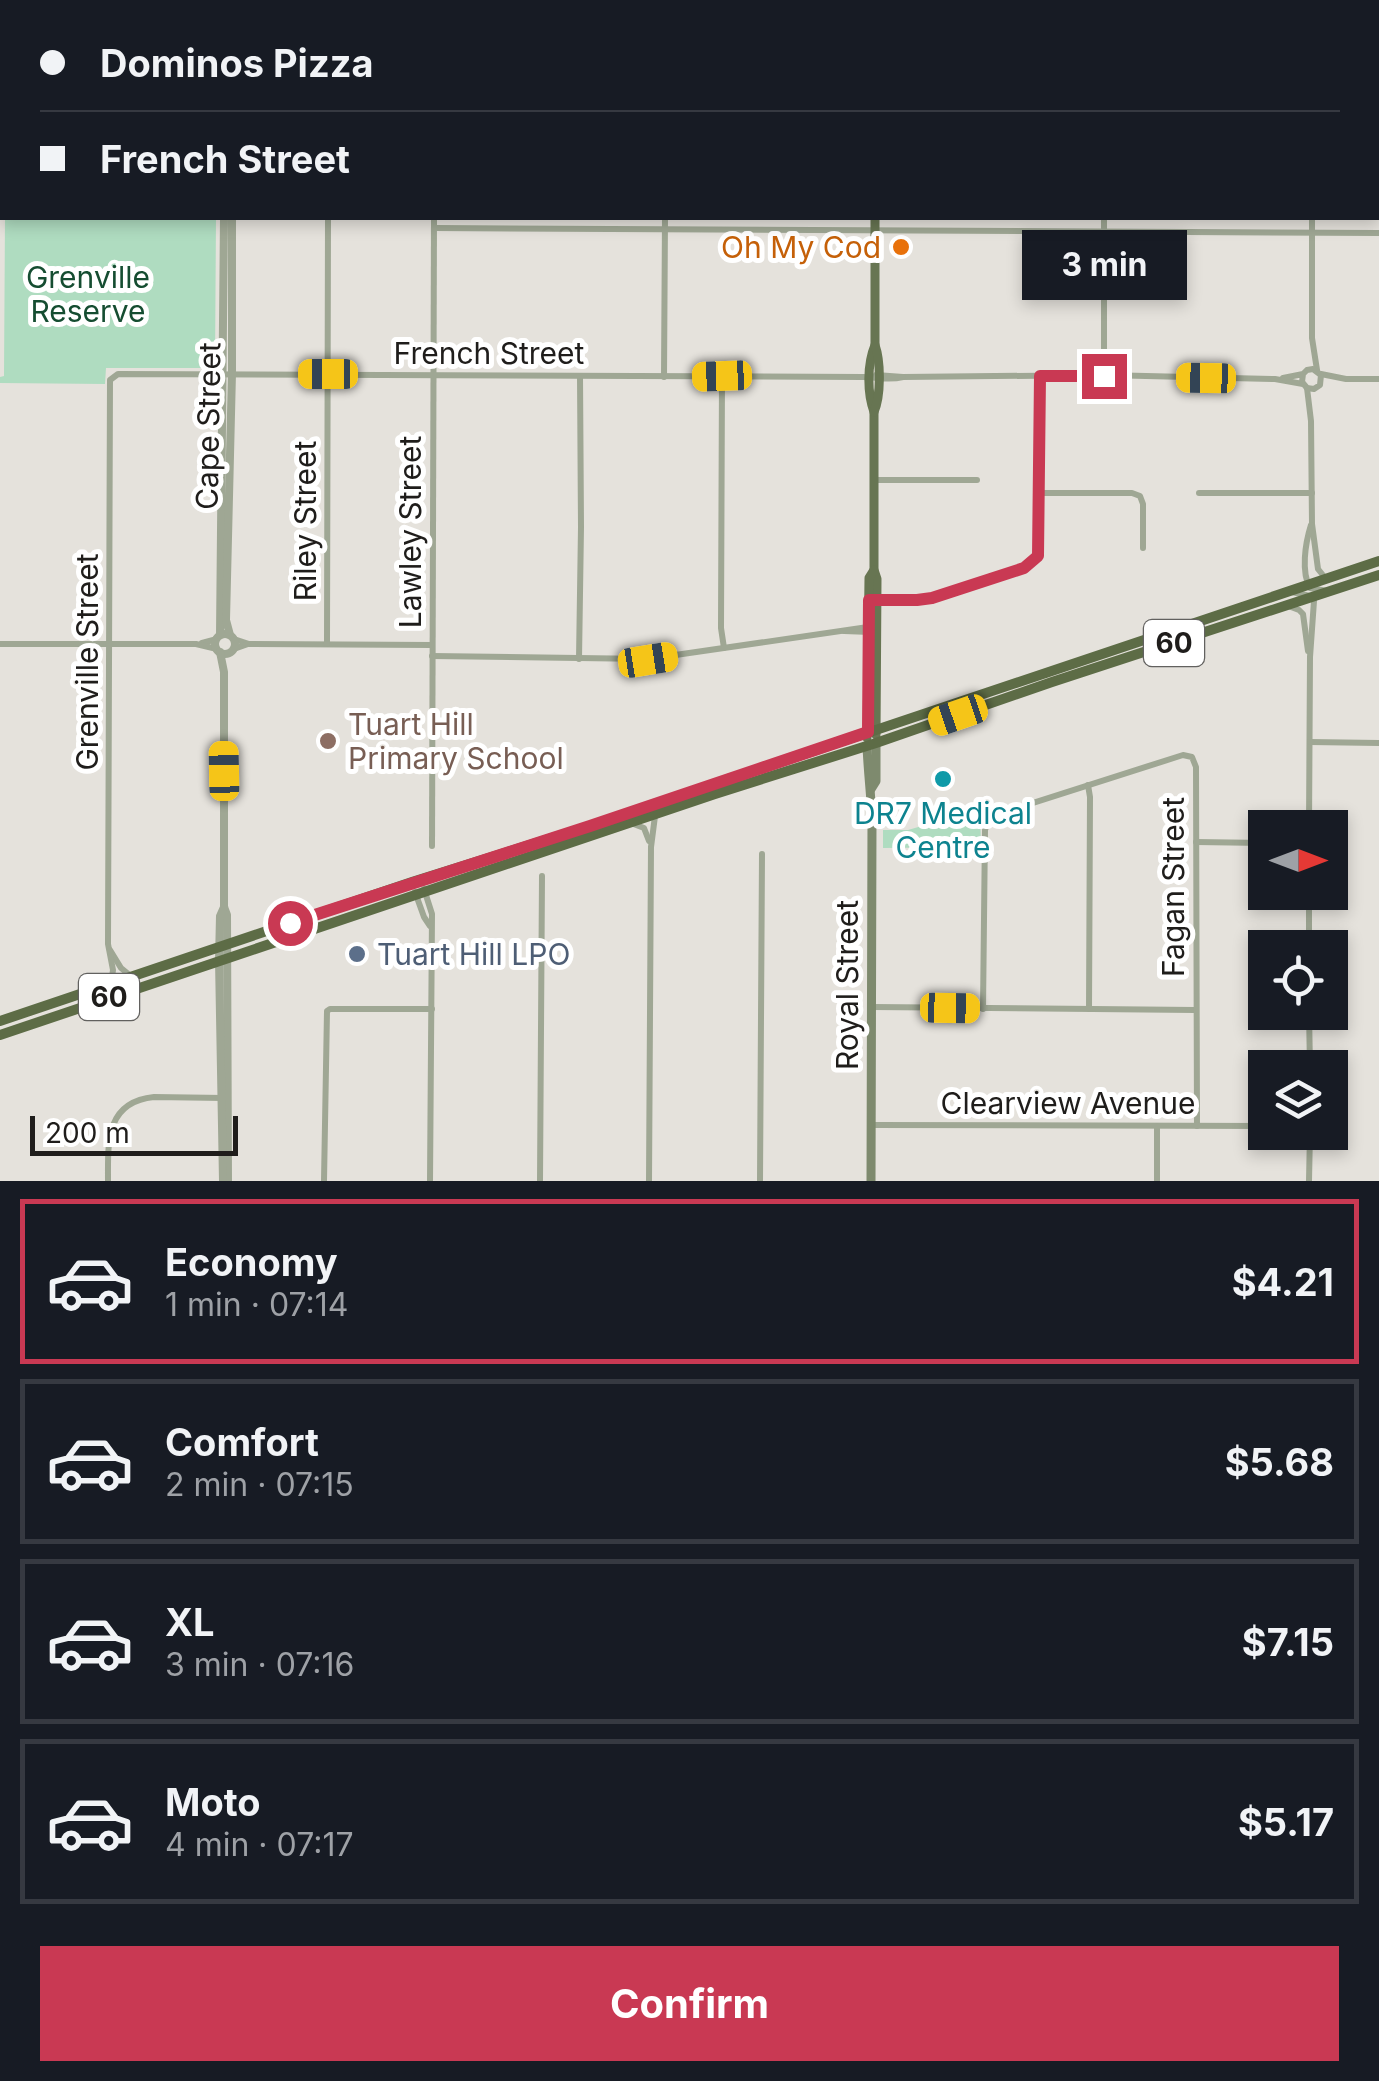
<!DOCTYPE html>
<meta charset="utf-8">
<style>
body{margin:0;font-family:Inter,sans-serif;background:#242831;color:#f1f3f6;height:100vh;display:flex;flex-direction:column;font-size:38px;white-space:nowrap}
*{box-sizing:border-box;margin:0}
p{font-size:32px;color:#9ea1a6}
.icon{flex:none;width:55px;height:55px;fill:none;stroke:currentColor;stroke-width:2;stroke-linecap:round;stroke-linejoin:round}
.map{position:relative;height:1181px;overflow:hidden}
.drawer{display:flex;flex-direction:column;background:#171b24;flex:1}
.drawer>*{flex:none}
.hud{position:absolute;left:0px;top:0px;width:1380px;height:220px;box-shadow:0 5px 15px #0003;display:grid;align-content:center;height:220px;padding:0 40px;background:#171b24}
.needle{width:65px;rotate:90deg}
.controls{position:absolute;left:1248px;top:810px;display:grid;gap:20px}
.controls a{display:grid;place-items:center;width:100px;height:100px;border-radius:0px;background:#171b24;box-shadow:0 5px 15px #0003;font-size:50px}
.scale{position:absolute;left:30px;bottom:25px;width:208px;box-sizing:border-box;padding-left:10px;border:5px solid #1f1d1b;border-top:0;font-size:28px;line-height:35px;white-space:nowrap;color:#1f1d1b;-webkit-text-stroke:8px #fff;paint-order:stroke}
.end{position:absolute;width:45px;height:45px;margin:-22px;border:12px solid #c93953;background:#fff;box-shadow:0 0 0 5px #fff}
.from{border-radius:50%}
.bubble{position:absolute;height:70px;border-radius:0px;background:#171b24;box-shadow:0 5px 15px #0003;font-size:32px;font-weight:700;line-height:70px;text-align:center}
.car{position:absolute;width:30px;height:60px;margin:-30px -15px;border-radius:12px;box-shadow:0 0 8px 2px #0007;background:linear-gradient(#f5c518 24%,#345 0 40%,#f5c518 0 76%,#345 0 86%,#f5c518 0)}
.hud b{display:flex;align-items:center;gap:35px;height:95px;font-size:38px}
.hud b+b{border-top:2px solid #363941}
.hud i{width:25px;height:25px;background:#f1f3f6}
ul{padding:18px 0 0;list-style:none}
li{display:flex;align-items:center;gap:30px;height:165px;margin:0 20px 15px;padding:0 20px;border:5px solid #363941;border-radius:0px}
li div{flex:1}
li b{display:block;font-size:38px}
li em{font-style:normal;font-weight:700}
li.active{border-color:#c93953}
li>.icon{width:90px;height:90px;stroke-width:1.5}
.button{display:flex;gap:20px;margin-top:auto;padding:20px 40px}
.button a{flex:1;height:115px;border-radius:0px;background:#c93953;color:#fff;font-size:40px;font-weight:700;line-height:115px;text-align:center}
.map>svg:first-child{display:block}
.green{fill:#afdcc0}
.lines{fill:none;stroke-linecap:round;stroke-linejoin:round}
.minor{stroke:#9fa794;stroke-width:6}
.tertiary{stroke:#9fa794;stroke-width:8}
.secondary{stroke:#7e8a6e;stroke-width:9}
.primary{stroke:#677552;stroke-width:9}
.trunk{stroke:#5d6c46;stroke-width:10}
.route{stroke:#c93953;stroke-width:12}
.food-dot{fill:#e8710a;stroke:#fff;stroke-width:4}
.education-dot{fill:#8d6e63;stroke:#fff;stroke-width:4}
.culture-dot{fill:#0f9aa8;stroke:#fff;stroke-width:4}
.service-dot{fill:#5c6f8a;stroke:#fff;stroke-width:4}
.labels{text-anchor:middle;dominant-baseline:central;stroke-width:10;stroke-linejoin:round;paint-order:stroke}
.shield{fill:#fff;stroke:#62615f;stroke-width:2.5}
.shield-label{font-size:28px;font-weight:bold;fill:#1f1d1b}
.food-label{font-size:30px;fill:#c56008;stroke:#fff;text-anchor:end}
.park-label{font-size:30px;fill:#154d31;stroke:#fff}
.street-label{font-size:30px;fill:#1f1d1b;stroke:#fff}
.education-label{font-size:30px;fill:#785e54;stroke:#fff;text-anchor:start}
.culture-label{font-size:30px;fill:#0d838f;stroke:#fff}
.service-label{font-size:30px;fill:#4e5e75;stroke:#fff;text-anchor:start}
</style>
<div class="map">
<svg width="1379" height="1181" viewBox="0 0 1379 1181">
<rect width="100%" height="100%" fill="#e5e2dc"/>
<g class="green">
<path d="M5,218H216L215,363L211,368H106L105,384L0,383V377L4,376Z"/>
<path d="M980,809L981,847L883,848V830H908Z"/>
</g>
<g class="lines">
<g class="minor">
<path d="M1104,0V2"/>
<path d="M1312,0V2"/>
<path d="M111,2V0"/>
<path d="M330,2V0"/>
<path d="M435,2V0"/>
<path d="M665,2V0"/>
<path d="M0,17H2"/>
<path d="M1378,46H1379"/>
<path d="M1104,218V375"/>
<path d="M1312,218V338L1317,370"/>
<path d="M435,228L1379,233"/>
<path d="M1321,374L1346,379H1379"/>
<path d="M722,375L721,628L724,648"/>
<path d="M876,375L903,377L1104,375L1275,379L1303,384"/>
<path d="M664,377L665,218"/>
<path d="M1283,378L1303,374L1307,370L1313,369L1321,375L1320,385L1314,389L1307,388L1302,382L1303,374"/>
<path d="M1307,388L1311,421L1312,524L1318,569L1326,579"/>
<path d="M874,480H977"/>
<path d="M1039,493H1132L1140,496L1143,504V548"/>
<path d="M1199,493H1312"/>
<path d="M1311,525C1305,544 1301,572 1310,588L1327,591"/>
<path d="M1292,592L1310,596L1314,601L1310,657L1309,828"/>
<path d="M873,599L917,600L932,598L1024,568L1038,556L1041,376"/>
<path d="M1291,607L1299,610L1303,614L1308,651"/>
<path d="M844,631L871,632"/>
<path d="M234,639L249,644L432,645"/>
<path d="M202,643L217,639"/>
<path d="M0,644H196L217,649"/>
<path d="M327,644L328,218"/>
<path d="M234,649L248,644"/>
<path d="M432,656L648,659L868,627"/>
<path d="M579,659L581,527L580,376"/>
<path d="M1310,742L1379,743"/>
<path d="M1088,785L1090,797L1089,1009"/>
<path d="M631,823L644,828L649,841"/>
<path d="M1196,842L1265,843"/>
<path d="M432,846L434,218"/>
<path d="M424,889L432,914L430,1181"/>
<path d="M415,892L424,917L430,926"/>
<path d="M1309,892V948"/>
<path d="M110,950L121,968L132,977"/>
<path d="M111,984L113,970L108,944L110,380L118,374L863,377C878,377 888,381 903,377"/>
<path d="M872,1007L1195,1010"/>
<path d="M983,1009L985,830L988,822L995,815L1183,755L1192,757L1196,767L1197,1126"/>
<path d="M1309,1012L1310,1068"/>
<path d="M872,1125L1265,1126"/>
<path d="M108,1181C108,1143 105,1102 154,1097L224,1098"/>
<path d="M324,1181L327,1011L330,1009H432"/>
<path d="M540,1181L542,876"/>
<path d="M649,1181L651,847L655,816"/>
<path d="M760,1181L762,854"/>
<path d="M1157,1181V1126"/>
<path d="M1309,1181L1310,1132"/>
</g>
<g class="tertiary">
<path d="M226,0V2"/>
<path d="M233,0V2"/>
<path d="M0,140H2"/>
<path d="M0,146H2"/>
<circle cx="225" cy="644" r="10"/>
<path d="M220,635L224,218"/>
<path d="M230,635L226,620L232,373V218"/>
<path d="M220,652L224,672V907L227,915L228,1181"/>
<path d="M223,1181L219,960L220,916L224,907"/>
</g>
<g class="secondary">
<path d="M867,746C868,772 871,794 872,819L871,1181"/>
<path d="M871,789L876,781V743"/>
</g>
<g class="primary">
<path d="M876,2V0"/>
<path d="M875,345C867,364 867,393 874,412V570L877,579L876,735"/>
<path d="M874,412C881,396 881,362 875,345V218"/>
<path d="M867,738L869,578L874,570"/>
</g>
<g class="trunk">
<path d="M0,1021L412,882L590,826L1379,561"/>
<path d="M0,1035L715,794L876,743L1052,682L1379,575"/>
</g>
</g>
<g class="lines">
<path class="route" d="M290,923L590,826L868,732L869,600H917L932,598L1024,568L1038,556L1040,376H1104"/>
</g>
<circle class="food-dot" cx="901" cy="247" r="10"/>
<circle class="education-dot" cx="328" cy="741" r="10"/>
<circle class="culture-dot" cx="943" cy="779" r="10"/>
<circle class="service-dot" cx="357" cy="954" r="10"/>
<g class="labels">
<g class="shield">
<rect x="1144" y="620" width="60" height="46" rx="8"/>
<rect x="79" y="974" width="60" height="46" rx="8"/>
</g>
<g class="shield-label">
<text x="1174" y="643">60</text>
<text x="109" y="997">60</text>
</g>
<g class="food-label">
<text x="881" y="247">Oh My Cod</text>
</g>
<g class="park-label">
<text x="88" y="277">Grenville<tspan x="88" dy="34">Reserve</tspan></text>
</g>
<g class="street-label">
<text x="489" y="353">French Street</text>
<text transform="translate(208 426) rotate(-89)">Cape Street</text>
<text transform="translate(305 521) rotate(-90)">Riley Street</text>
<text transform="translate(410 532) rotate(-90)">Lawley Street</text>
<text transform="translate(87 662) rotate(-90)">Grenville Street</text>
<text transform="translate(1173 887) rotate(-90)">Fagan Street</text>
<text transform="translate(847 985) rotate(-90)">Royal Street</text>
<text x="1068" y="1103">Clearview Avenue</text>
</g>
<g class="education-label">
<text x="348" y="724">Tuart Hill<tspan x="348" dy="34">Primary School</tspan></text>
</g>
<g class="culture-label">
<text x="943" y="813">DR7 Medical<tspan x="943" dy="34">Centre</tspan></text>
</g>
<g class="service-label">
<text x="377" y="954">Tuart Hill LPO</text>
</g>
</g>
</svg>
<div class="controls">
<a><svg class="needle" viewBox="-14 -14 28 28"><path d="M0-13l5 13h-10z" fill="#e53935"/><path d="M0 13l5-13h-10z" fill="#9ea1a6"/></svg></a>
<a><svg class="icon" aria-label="locate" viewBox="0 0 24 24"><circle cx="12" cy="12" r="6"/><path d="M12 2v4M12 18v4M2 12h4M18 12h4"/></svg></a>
<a><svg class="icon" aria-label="layers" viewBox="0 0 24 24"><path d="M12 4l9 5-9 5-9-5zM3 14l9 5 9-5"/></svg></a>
</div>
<div class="scale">200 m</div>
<i class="end from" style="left:290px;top:923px"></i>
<i class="end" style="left:1104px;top:376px"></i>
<div class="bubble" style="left:1022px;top:230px;width:165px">3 min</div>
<i class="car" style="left:328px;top:374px;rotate:270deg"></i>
<i class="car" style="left:722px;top:376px;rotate:268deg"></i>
<i class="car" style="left:1206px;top:378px;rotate:271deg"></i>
<i class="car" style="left:648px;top:660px;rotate:81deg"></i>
<i class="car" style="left:958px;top:715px;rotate:251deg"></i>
<i class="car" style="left:224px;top:771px;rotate:359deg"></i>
<i class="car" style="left:950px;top:1008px;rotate:91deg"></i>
<div class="hud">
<b><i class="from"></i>Dominos Pizza</b>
<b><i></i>French Street</b>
</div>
</div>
<section class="drawer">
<ul>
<li class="active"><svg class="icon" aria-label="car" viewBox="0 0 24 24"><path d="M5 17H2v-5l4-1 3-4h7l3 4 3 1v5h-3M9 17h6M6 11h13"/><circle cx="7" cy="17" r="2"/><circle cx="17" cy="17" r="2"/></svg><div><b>Economy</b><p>1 min · 07:14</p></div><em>$4.21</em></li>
<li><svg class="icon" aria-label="car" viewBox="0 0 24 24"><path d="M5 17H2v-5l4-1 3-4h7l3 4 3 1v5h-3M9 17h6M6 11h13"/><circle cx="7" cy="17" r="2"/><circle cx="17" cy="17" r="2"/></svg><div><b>Comfort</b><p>2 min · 07:15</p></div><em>$5.68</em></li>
<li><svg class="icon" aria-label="car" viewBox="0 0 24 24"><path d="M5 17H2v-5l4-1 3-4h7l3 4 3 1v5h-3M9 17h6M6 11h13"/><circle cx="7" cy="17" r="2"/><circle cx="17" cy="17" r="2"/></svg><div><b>XL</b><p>3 min · 07:16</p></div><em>$7.15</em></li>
<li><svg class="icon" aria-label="car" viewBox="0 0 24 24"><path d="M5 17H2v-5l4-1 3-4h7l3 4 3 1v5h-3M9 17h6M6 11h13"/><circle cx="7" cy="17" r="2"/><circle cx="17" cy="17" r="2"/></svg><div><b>Moto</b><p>4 min · 07:17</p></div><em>$5.17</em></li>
</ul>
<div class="button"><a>Confirm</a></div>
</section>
